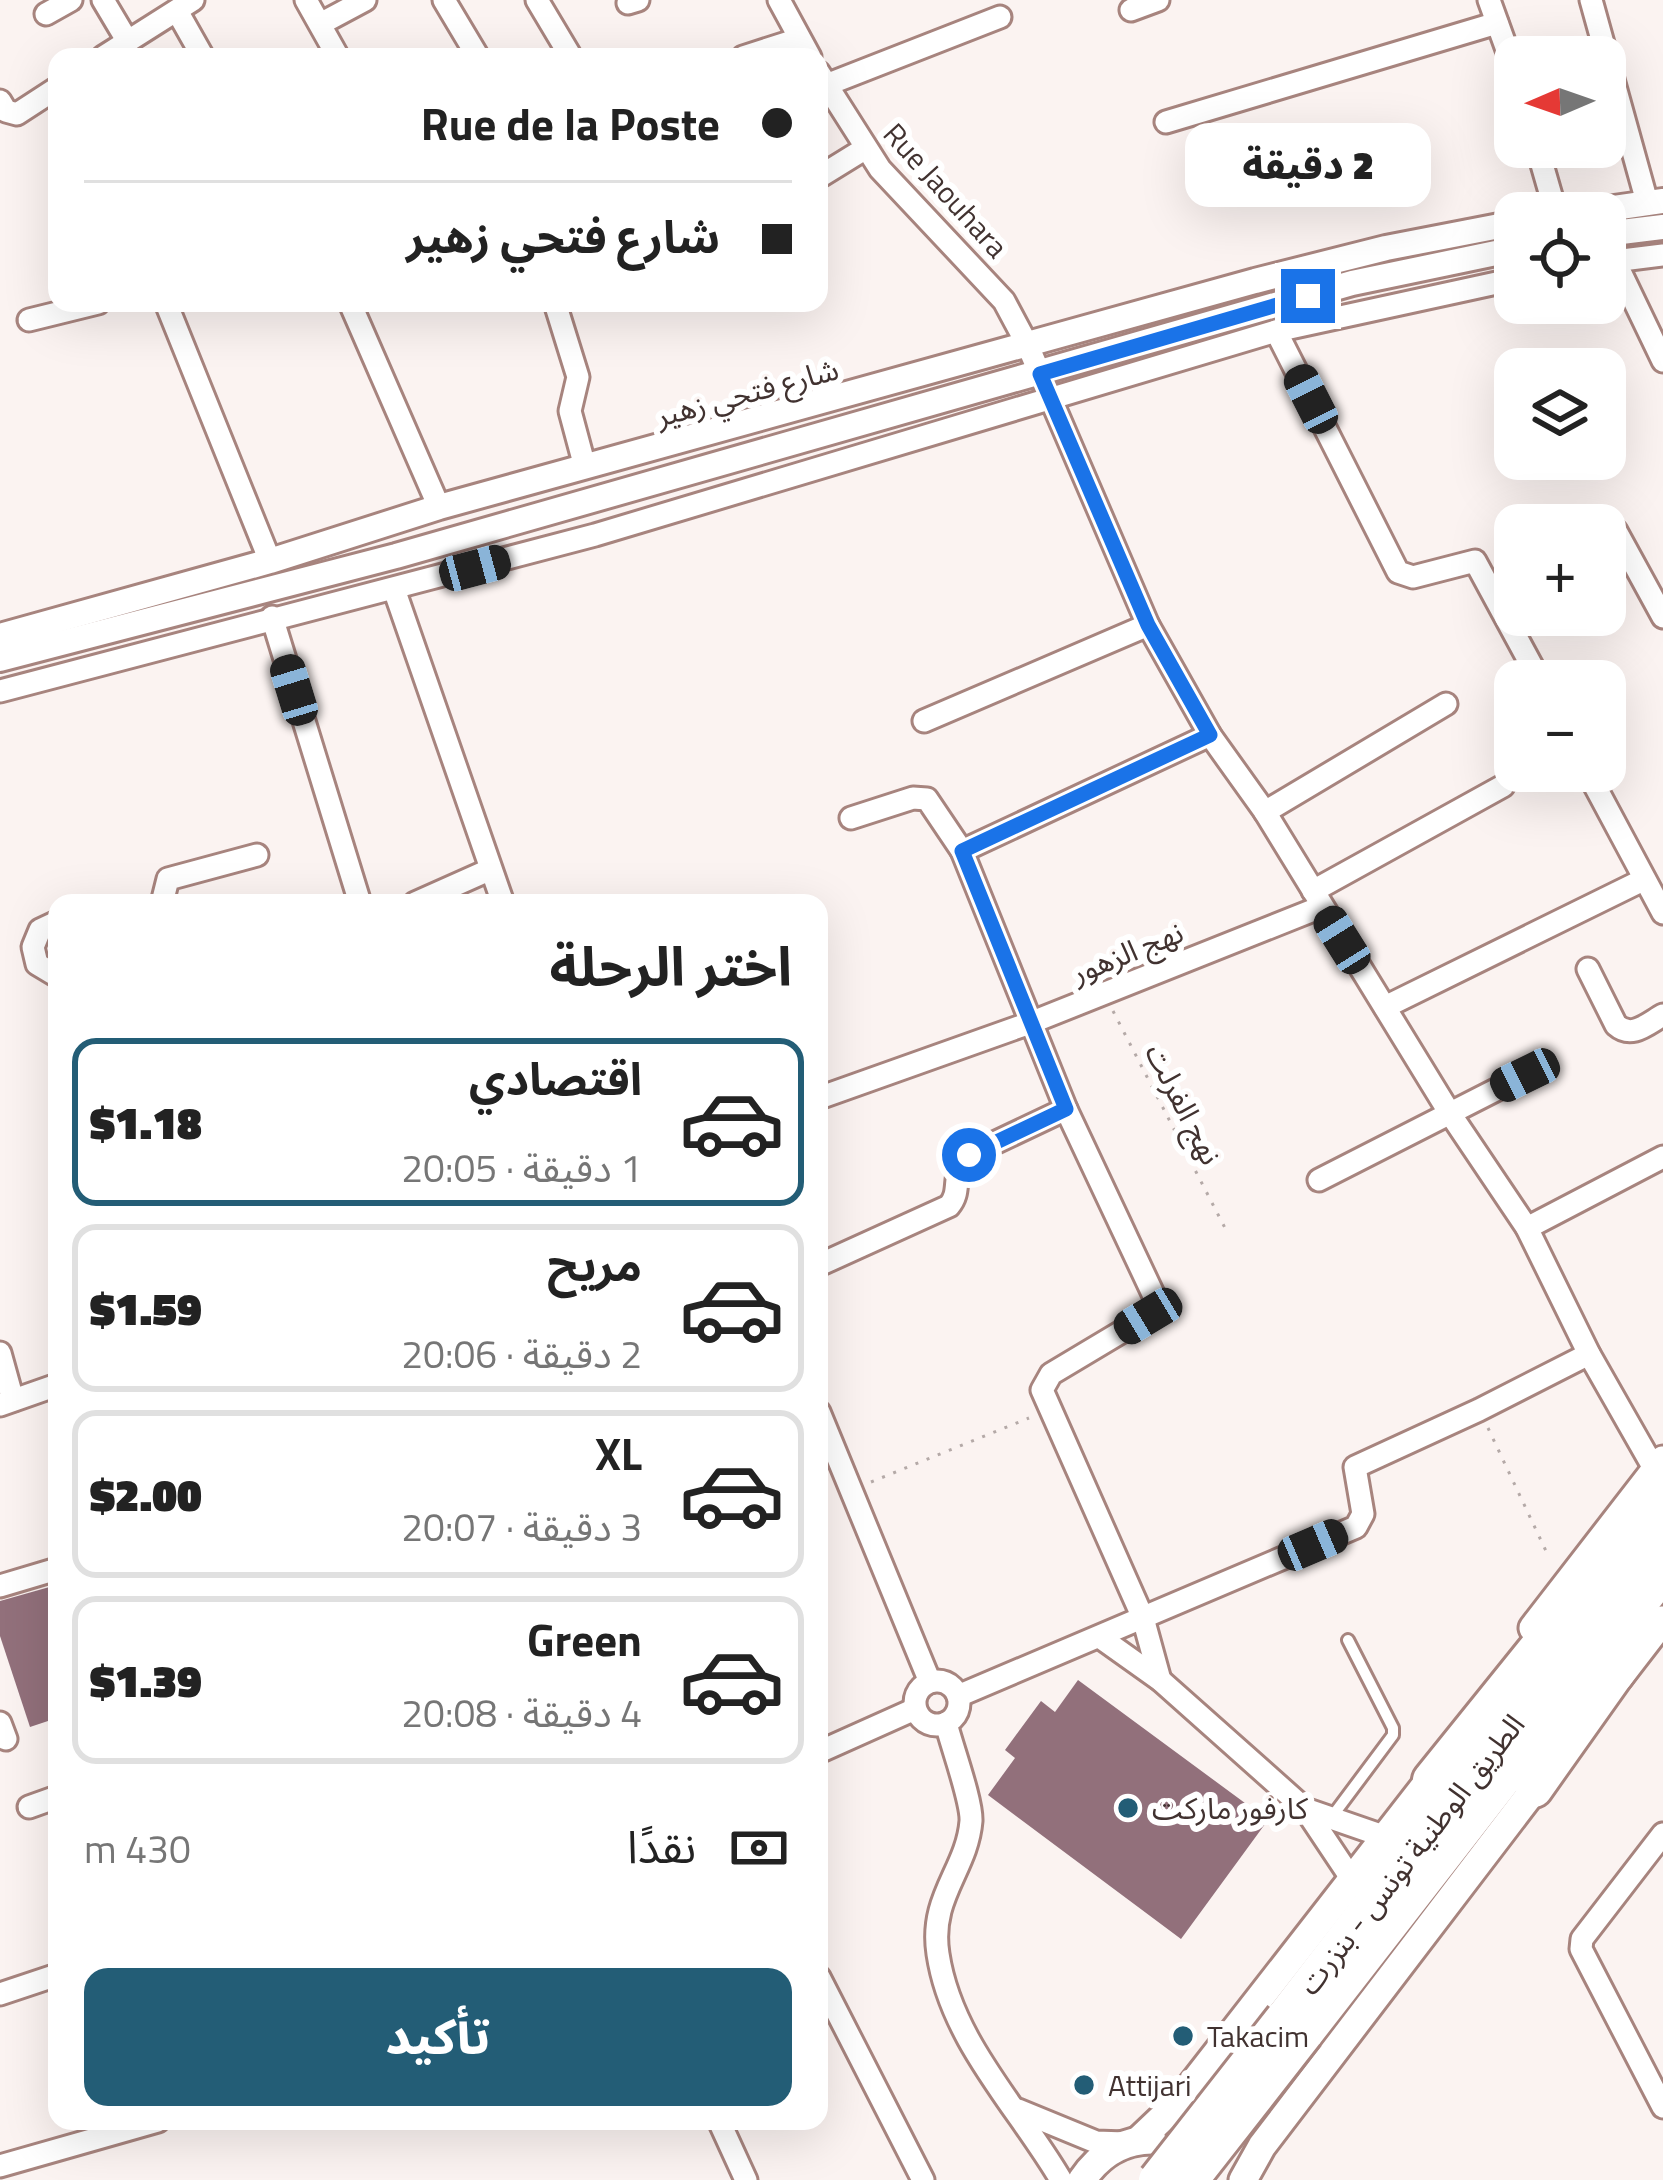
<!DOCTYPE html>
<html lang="ar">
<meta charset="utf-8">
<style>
body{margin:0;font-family:"Titillium Web","Noto Sans Arabic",sans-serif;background:#f2f2f2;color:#222;direction:rtl;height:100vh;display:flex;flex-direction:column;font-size:45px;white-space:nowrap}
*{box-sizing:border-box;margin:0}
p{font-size:39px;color:#767676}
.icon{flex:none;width:66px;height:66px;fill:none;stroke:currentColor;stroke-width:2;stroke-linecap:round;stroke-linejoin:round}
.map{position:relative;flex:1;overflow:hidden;direction:ltr}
.drawer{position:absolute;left:48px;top:894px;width:780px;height:1236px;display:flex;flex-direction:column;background:#fff;border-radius:24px;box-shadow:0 12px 48px #0002;direction:rtl}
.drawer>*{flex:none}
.hud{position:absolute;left:48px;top:48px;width:780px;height:264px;border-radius:24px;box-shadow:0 12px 48px #0002;direction:rtl;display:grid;align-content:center;height:264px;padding:0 36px;background:#fff}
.needle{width:78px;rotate:268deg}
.fabs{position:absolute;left:1494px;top:36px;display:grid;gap:24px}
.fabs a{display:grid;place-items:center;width:132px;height:132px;border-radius:24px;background:#fff;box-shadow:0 12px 48px #0002;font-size:60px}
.end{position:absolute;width:54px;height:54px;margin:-27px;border:15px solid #1a73e8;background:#fff;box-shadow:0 0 0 6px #fff}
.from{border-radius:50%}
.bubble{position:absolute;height:84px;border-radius:24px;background:#fff;box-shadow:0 12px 48px #0002;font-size:39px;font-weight:800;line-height:84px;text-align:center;direction:rtl}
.car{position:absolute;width:36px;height:72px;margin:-36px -18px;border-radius:15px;box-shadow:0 0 9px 3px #0007;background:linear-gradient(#222 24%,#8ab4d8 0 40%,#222 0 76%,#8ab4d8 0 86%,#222 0)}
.hud b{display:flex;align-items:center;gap:42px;height:114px;font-size:45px}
.hud b+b{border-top:3px solid #e0e0e0}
.hud i{width:30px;height:30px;background:#222}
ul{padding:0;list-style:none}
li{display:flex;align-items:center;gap:36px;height:168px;margin:0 24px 18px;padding:0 12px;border:6px solid #e0e0e0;border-radius:24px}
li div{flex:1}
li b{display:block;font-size:45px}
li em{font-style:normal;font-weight:800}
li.active{border-color:#235d76}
li>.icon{width:108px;height:108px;stroke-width:1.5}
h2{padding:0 36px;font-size:54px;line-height:144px}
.pay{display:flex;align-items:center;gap:30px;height:132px;padding:0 36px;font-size:45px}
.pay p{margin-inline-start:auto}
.action{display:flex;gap:24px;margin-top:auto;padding:24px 36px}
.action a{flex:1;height:138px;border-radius:24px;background:#235d76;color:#fff;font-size:48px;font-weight:800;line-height:138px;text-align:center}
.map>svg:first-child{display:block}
.building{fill:#92707b}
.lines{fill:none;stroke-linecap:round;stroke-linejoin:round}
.service-casing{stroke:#a7847e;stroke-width:16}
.minor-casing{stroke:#a7847e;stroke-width:27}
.tertiary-casing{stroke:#a7847e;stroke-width:30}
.secondary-casing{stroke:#a7847e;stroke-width:33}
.motorway-casing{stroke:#a7847e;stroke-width:42}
.path{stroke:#b4a9a7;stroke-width:3;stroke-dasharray:3 9;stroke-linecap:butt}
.service{stroke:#fff;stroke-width:10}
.minor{stroke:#fff;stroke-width:21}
.tertiary{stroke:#fff;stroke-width:24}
.secondary{stroke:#fff;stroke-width:27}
.motorway{stroke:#fff;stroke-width:36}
.motorway-bridge-casing{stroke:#a7847e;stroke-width:42;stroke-linecap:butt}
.motorway-bridge{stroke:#fff;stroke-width:36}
.route{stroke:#1a73e8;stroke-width:15}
.poi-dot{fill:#235d76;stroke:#fff;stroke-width:4.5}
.labels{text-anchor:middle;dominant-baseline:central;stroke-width:12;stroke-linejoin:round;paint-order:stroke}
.street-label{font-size:30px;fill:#413230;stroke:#fff}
.poi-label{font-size:30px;fill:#413230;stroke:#fff;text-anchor:start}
</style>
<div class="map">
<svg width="1663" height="2180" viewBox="0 0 1663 2180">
<rect width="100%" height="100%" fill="#fbf3f1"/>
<g class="building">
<path d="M53,1586L57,1598V1718L30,1727L0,1636V1601Z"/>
<path d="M1078,1680L1268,1820L1181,1939L988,1795L1015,1758L1005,1750L1041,1701L1055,1712Z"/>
</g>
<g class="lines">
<g class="service-casing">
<path id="service" d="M1331,1818L1393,1735V1728L1348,1640"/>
</g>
<g class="minor-casing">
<g id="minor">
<path d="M103,0L128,42"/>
<path d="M306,0L338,57"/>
<path d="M444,0L478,57"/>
<path d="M537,0L571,57"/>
<path d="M779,0L810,57"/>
<path d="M1489,0L1515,72"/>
<path d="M1591,0L1647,202"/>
<path d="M628,3L638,0"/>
<path d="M1131,10L1158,0"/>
<path d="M177,11L203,57"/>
<path d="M46,14L71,0"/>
<path d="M322,23L365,0"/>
<path d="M103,57L193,0"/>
<path d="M743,57L799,39"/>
<path d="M819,73L880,169L1004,301L1028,346L1148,625L1210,735L1265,812L1449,1112L1527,1228L1589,1354L1655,1470"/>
<path d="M826,85L1000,17"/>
<path d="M0,101L6,111L17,114L57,88"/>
<path d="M1166,122L1497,23"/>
<path d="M1537,147L1556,213"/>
<path d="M819,177L866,148"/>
<path d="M1615,261L1663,361"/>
<path d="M1606,262L1663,255"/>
<path d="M166,303L270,561"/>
<path d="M350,303L439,507"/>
<path d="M555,303L578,377L570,411L585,467"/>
<path d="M29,320L98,303"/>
<path d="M1276,331L1398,572L1413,577L1475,561L1540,681"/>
<path d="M1616,531L1663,617"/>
<path d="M394,589L503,903"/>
<path d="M272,617L360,903"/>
<path d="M0,691L595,535L1276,331L1515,279"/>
<path d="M924,721L1148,625"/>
<path d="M1587,771L1663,913"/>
<path d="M1265,812L1446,704"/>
<path d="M851,818L913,798L927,799L962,851L1066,1109L1155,1298L1154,1309L1148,1316L1051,1374L1042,1390L1143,1618L1160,1680"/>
<path d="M962,851L1210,735"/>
<path d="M1313,891L1503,786"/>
<path d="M162,903L168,879L257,855"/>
<path d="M415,903L489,870"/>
<path d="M57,922L40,930L33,947L37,964L57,976"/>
<path d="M1588,969L1616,1025C1632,1039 1647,1024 1663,1015"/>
<path d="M1385,1007L1643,880"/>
<path d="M819,1098L1030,1023L1321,907"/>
<path d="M1319,1180L1525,1075"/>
<path d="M1527,1228L1663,1157"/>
<path d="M819,1265L949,1206C963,1190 949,1175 969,1155L1066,1109"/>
<path d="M0,1353L13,1400"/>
<path d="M0,1405L57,1385"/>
<path d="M819,1412L930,1682"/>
<path d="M0,1586L57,1569"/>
<path d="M1101,1638L1160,1680L1305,1809L1353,1881"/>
<circle cx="937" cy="1703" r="22"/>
<path d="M958,1696L1356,1527L1363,1514L1355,1467L1479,1410L1589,1354"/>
<path d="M0,1723L6,1739"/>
<path d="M946,1723C952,1747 972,1801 971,1821C967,1870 929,1897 938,1954C951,2041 1019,2108 1061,2180"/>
<path d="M819,1752L915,1709"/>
<path d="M29,1807L57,1797"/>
<path d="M1305,1809L1386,1837"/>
<path d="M1663,1834L1582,1939L1581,1949L1663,2107"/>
<path d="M819,1977L923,2180"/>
<path d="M0,1994L57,1975"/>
<path d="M1018,2110L1096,2142L1125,2143"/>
<path d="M719,2121L746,2180"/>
<path d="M0,2166L158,2121"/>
</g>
</g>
<g class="tertiary-casing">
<g id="tertiary">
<path d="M1579,213L1663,201"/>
<path d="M1605,234L1663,227"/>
<path d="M0,636L270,561L439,507L1255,281L1386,248L1515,223"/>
<path d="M0,659L396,556L1352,283L1515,249"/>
</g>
</g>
<g class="secondary-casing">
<g id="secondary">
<path d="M1533,1628L1663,1460"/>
<path d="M1619,1677L1663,1620"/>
<path d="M1139,2140L1178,2103L1442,1764"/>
<path d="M1082,2180C1099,2155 1121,2140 1152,2140"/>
<path d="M1243,2180L1262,2146L1545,1775"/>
</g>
</g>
<g class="motorway-casing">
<g id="motorway">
<path d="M1431,1780L1663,1492"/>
<path d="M1534,1789L1626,1659"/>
<path d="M1284,2018L1663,1526"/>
<path d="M1305,2033L1663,1573"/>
</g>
</g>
<g class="path">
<path d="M1113,1011L1225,1228L1230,1230"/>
<path d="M1488,1428L1546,1551"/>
<path d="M871,1482L1029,1418"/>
</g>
<use href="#service" class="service"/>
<use href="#minor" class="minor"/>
<use href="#tertiary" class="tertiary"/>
<use href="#secondary" class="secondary"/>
<use href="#motorway" class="motorway"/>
<g class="motorway-bridge-casing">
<g id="motorway-bridge">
<path d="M1157,2180L1284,2018"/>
<path d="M1190,2180L1305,2033"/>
</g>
</g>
<use href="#motorway-bridge" class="motorway-bridge"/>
</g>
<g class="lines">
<path class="route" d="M969,1155L1066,1109L962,851L1210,735L1148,625L1040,374L1308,296"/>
</g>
<g class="poi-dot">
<circle cx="1128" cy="1808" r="12"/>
<circle cx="1183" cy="2036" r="12"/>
<circle cx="1084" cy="2085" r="12"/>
</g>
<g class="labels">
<g class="street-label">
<text transform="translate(946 190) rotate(48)">Rue Jaouhara</text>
<text transform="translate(747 392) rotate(-15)">شارع فتحي زهير</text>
<text transform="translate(1127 952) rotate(-22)">نهج الزهور</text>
<text transform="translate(1184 1104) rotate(63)">نهج الفرلت</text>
<text transform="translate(1411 1854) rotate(-52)">الطريق الوطنية تونس - بنزرت</text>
</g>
<g class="poi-label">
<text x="1152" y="1808">كارفور ماركت</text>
<text x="1207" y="2036">Takacim</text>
<text x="1108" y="2085">Attijari</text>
</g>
</g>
</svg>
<div class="fabs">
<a><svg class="needle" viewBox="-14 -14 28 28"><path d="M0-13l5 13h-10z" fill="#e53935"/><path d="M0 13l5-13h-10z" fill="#767676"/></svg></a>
<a><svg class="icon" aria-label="locate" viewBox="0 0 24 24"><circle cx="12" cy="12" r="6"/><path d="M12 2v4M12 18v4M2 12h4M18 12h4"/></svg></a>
<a><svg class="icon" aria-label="layers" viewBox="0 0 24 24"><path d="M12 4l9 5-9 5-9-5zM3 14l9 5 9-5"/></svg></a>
<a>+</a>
<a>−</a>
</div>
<i class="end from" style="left:969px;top:1155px"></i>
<i class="end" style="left:1308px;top:296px"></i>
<div class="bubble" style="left:1185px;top:123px;width:246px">2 دقيقة</div>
<i class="car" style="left:1311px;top:399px;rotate:333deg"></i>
<i class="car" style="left:475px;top:568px;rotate:75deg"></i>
<i class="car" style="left:294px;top:690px;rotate:343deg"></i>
<i class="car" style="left:1342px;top:940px;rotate:328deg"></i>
<i class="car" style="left:1525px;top:1075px;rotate:244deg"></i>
<i class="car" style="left:1148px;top:1316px;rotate:239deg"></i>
<i class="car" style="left:1313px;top:1545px;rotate:67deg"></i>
<div class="hud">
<b><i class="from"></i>Rue de la Poste</b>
<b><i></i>شارع فتحي زهير</b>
</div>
<section class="drawer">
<h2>اختر الرحلة</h2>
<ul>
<li class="active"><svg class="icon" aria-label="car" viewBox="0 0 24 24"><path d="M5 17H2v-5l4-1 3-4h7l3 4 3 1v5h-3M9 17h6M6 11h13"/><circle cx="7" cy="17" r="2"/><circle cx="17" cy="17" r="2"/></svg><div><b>اقتصادي</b><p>1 دقيقة · 20:05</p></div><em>$1.18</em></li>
<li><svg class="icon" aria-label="car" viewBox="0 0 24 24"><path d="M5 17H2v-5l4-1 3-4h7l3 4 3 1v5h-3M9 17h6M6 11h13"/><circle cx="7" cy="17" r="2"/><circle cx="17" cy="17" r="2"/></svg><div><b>مريح</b><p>2 دقيقة · 20:06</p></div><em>$1.59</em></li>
<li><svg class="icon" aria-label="car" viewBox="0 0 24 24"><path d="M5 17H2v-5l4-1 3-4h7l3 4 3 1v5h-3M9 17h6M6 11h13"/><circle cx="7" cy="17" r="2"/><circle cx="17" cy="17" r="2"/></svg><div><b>XL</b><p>3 دقيقة · 20:07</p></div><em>$2.00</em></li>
<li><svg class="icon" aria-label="car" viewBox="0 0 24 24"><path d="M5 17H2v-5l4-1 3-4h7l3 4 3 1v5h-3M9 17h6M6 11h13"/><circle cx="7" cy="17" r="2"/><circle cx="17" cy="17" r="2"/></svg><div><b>Green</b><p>4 دقيقة · 20:08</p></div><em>$1.39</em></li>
</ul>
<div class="pay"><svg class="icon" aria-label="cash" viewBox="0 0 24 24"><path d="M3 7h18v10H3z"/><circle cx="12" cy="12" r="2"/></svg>نقدًا<p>430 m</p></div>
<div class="action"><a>تأكيد</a></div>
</section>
</div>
